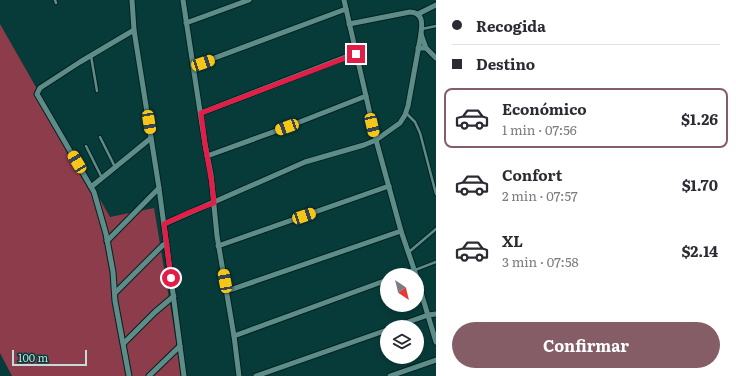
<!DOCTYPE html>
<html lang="es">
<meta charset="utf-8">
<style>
body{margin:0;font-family:Literata,serif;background:#f7f7f7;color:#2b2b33;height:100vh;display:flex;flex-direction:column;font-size:15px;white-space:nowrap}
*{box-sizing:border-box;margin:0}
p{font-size:13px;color:#7c7c81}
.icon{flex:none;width:22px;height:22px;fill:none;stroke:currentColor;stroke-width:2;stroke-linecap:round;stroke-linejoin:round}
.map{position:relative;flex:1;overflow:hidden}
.side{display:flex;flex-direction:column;background:#fff;width:300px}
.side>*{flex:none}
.guide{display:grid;align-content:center;height:88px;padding:0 16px;background:#fff}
.needle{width:26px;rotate:145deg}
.buttons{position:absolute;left:380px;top:268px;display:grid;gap:8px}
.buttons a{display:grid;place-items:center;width:44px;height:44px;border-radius:50%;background:#fff;box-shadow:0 2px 6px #0003;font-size:20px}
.scale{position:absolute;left:12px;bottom:10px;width:75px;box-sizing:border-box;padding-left:4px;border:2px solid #c3dbd9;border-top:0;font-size:11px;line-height:14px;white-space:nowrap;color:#c3dbd9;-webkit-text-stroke:3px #073b39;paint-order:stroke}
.end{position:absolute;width:18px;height:18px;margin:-9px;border:5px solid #e11d48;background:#fff;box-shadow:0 0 0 2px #fff}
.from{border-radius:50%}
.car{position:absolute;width:12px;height:24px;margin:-12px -6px;border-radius:5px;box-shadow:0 0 3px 1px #0007;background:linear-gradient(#f5c518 24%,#345 0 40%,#f5c518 0 76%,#345 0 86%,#f5c518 0)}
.guide b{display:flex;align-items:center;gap:14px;height:38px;font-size:15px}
.guide b+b{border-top:1px solid #e1e1e2}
.guide i{width:10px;height:10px;background:#2b2b33}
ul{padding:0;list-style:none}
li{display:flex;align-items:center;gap:12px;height:60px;margin:0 8px 6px;padding:0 8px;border:2px solid transparent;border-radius:8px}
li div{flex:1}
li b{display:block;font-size:15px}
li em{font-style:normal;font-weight:700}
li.selected{border-color:#855d67}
li>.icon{width:36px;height:36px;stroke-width:1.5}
.action{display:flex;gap:8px;margin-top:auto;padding:8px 16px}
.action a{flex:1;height:46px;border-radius:24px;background:#855d67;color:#fff;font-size:16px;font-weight:700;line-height:46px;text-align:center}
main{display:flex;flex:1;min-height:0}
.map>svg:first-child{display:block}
.green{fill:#8d3c4b}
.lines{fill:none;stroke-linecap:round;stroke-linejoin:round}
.service-casing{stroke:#00211f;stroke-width:4.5}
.minor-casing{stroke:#00211f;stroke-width:7}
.service{stroke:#5d8c89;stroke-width:2.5}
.minor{stroke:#5d8c89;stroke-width:5}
.route{stroke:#e11d48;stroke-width:5}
</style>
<main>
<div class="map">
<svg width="436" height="376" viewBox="0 0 436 376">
<rect width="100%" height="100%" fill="#073b39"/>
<path class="green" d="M0,24L110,217L154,208L182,376H12L0,353Z"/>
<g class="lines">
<g class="service-casing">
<g id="service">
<path d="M55,0L56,3"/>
<path d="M422,29L436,26"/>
<path d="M91,56L97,91"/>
<path d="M406,113L415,122L420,133L436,194"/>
<path d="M100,137L115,167"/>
<path d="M86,146L102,178"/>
<path d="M409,252L436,229"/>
<path d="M415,270L436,262"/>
</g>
</g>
<g class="minor-casing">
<g id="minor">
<path d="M132,0L134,30L159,188L184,376"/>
<path d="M183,0L205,144L211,175L217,236L234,336L239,376"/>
<path d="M344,0L376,140L401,231L416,275"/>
<path d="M418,14L436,5"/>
<path d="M186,23L249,0"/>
<path d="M421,34L426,48"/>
<path d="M418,48H426L436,58"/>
<path d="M193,66L346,9"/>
<path d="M201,113L356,53"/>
<path d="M207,156L287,127L366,96"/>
<path d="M91,187L151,138"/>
<path d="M164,224L305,162L364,145L376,140L400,123L405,115L408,106L421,34C422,24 424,13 410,12L349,24"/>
<path d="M107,241L159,188"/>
<path d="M218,246L389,186"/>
<path d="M402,275L414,270"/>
<path d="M417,279L436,342"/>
<path d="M227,291L401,231"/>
<path d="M115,293L163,245L167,244"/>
<path d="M394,327L428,315L436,314"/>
<path d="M234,336L387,280"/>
<path d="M124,343L155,312L174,296"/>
<path d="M129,376L115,301L113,272L106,234L94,192L37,94L40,88L80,62L134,30"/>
<path d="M149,376L180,346"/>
<path d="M256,376L387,330"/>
<path d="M390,376L436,360"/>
</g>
</g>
<use href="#service" class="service"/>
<use href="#minor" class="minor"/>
</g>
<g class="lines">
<path class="route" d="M171,278L164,224L190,212L214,203L212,184L205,144L201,113L356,54"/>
</g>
</svg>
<div class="buttons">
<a><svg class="needle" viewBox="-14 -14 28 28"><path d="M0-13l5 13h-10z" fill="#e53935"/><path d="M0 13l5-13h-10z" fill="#7c7c81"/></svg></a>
<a><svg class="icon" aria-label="layers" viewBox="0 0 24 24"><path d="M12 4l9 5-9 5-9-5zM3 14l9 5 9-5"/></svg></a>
</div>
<div class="scale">100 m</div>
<i class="end from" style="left:171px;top:278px"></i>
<i class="end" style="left:356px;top:54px"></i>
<i class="car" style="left:203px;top:63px;rotate:71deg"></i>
<i class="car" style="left:149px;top:122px;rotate:171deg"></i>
<i class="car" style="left:372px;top:125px;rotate:167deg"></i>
<i class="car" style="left:287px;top:127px;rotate:250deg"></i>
<i class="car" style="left:77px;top:162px;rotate:329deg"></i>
<i class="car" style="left:304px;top:216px;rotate:71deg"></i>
<i class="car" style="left:225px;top:281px;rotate:350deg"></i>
</div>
<section class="side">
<div class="guide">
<b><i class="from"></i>Recogida</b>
<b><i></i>Destino</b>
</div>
<ul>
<li class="selected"><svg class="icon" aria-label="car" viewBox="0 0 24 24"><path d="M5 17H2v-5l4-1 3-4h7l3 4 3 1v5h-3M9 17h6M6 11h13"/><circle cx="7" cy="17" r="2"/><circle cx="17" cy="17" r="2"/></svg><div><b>Económico</b><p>1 min · 07:56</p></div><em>$1.26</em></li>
<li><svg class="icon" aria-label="car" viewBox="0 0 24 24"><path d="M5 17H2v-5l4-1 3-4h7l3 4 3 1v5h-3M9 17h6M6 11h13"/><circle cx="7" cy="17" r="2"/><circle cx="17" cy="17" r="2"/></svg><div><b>Confort</b><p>2 min · 07:57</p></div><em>$1.70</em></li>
<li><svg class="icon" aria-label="car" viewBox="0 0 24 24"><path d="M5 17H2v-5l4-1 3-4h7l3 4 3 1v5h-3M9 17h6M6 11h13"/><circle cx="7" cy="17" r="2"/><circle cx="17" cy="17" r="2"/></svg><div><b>XL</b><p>3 min · 07:58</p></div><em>$2.14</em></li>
</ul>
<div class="action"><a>Confirmar</a></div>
</section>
</main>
